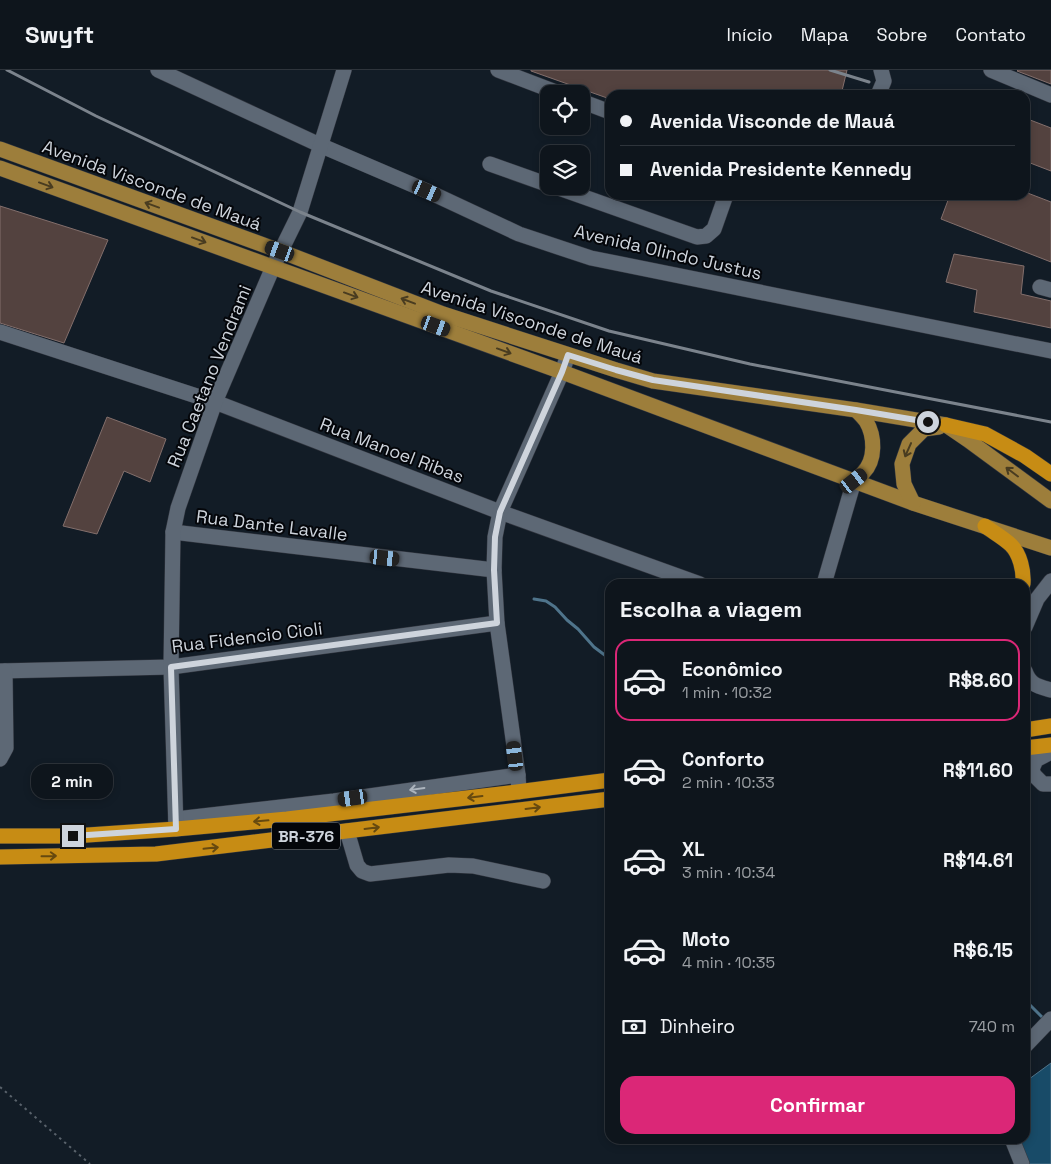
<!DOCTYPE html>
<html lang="pt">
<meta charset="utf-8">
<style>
body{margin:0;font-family:"Space Grotesk",sans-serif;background:#1c2229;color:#f1f3f6;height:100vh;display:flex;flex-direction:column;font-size:19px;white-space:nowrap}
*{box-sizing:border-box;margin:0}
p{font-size:16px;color:#9b9fa3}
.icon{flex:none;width:28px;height:28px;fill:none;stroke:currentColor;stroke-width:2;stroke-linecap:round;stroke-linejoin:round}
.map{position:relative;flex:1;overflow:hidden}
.side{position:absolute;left:605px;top:509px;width:425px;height:565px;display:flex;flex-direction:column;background:#0e151c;border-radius:15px;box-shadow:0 2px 8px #0003,0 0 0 1px #2e343b}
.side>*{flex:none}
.hud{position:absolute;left:605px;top:20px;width:425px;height:110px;border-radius:15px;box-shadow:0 2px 8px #0003,0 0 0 1px #2e343b;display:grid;align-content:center;height:110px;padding:0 15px;background:#0e151c}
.controls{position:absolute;left:540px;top:15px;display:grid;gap:10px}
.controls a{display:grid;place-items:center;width:50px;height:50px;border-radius:10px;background:#0e151c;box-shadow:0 2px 8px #0003,0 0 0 1px #2e343b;font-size:25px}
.end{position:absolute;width:22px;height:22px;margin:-11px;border:6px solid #ced4dc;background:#111;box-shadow:0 0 0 2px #111}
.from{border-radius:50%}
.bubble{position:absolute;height:35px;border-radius:15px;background:#0e151c;box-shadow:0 2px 8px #0003,0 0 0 1px #2e343b;font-size:16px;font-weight:700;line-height:35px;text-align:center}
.car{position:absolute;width:15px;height:30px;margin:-15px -8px;border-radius:6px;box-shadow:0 0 4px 1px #0007;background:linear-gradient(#222 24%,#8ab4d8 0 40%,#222 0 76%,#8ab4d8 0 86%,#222 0)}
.hud b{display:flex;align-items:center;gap:18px;height:48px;font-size:19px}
.hud b+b{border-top:1px solid #2e343b}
.hud i{width:12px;height:12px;background:#f1f3f6}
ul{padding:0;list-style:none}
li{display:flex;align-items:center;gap:15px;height:82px;margin:0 10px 8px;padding:0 5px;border:2px solid transparent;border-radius:15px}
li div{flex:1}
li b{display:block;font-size:19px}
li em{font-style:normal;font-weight:700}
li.on{border-color:#db2777}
li>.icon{width:45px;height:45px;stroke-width:1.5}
h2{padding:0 15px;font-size:22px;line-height:60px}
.pay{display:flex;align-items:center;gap:12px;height:55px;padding:0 15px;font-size:19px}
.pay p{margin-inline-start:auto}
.button{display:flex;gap:10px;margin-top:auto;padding:10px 15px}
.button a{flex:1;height:58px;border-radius:15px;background:#db2777;color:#fff;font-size:20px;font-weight:700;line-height:58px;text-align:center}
header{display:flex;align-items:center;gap:30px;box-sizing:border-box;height:70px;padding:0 25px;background:#0e151c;border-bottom:1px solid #2e343b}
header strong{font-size:24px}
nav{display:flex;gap:28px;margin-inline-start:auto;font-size:18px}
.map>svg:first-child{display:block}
.water{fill:#184b68;stroke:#4f748b}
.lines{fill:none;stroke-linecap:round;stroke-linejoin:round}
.stream{stroke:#4f748b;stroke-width:3}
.building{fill:#53423f;stroke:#836f6c}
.minor-casing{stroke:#333740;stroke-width:16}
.major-casing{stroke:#333740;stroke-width:16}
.highway-casing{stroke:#333740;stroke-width:16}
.path{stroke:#59626b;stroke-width:2;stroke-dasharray:2.5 4;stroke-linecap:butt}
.minor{stroke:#5d6875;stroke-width:15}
.major{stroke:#9d7e3b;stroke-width:15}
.highway{stroke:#c78c14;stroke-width:15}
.rail{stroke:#7b838c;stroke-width:3}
.oneway{stroke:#493c20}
.oneway2{stroke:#acb4bd}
.oneway3{stroke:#66490f}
.route{stroke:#ced4dc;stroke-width:6}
.labels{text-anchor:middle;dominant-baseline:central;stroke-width:4;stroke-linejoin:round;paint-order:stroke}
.shield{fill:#04060a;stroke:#91969d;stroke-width:1}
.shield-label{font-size:16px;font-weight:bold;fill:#ced4dc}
.street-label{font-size:18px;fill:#ced4dc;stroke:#04060a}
</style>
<header>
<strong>Swyft</strong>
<nav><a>Início</a><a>Mapa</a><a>Sobre</a><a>Contato</a></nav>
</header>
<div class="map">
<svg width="1051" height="1094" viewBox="0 0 1051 1094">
<rect width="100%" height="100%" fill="#121c26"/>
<path class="water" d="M1051,993V1094H1024L1013,1069H1025V1012Z"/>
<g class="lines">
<g class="stream">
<path d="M534,529L546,531L555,537L567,550L578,559L594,577L610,589"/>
<path d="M1025,930L1042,947"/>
</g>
</g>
<g class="building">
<path d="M531,0H847L841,25H610V29L531,1Z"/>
<path d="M1018,0H1051V14L1017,1Z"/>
<path d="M1025,48L1051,58V101L1025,91Z"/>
<path d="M1025,122L1051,132V192L941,149L950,125H1025Z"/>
<path d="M0,136L108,170L64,273L0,253Z"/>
<path d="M954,184L1024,196L1021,224L1051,231V258L974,242L977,220L946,212Z"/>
<path d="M107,347L166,369L150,412L124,401L97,464L63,456Z"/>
</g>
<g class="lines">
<g class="minor-casing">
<g id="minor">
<path d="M158,0L322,76L427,121L519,164L591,188L1051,281"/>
<path d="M498,0L561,24"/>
<path d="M991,0L1051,25"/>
<path d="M878,25L884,11L881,0"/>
<path d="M581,31L610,42"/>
<path d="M490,94L549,115"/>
<path d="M553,116L697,167L706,166L714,159L726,125"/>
<path d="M1040,217L1051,220"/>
<path d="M0,262L215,332L500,442L700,514"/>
<path d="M173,462L494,500"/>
<path d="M824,514L854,411"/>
<path d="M1025,557L1037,529L1051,511"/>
<path d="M0,601L171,597L497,553"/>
<path d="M1025,601C1030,615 1037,616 1051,620"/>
<path d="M1051,682L1036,690L1032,699L1034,705L1043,714H1051"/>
<path d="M0,689L6,678L5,601"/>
<path d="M519,722L518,705L497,553L494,500L495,467L500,442L562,302L568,285"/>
<path d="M176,749L334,731L518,705"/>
<path d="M176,759L171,597L173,462L178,438L215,332L273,197L300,142L344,0"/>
<path d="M347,761L357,795L362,801L370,804L449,795L473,796L543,811"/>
<path d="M1025,976L1051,949"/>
<path d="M1012,1069L1022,1094"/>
</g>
</g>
<g class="major-casing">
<g id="major">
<path d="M0,79L280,181L443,244L616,300L653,311L856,340L946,355L968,370L1051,431"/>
<path d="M0,98L562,302L913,433L1051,478"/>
<path d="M854,411C857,408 861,406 863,403C876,390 875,366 866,351C863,347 859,343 856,340"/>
<path d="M913,433L904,414L902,394L909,374L924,359L939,357"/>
</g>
</g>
<g class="highway-casing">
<g id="highway">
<path d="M946,355L985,364L1025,386L1051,404"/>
<path d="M985,456C993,462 1004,468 1011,475C1020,484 1024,501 1023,514"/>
<path d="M1025,660L1051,656"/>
<path d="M1025,678L1051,675"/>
<path d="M0,766H73L176,759L287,749L509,723L610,710"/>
<path d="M0,787L156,784L610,729"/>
</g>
</g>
<path class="path" d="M0,1017L90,1094"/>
<use href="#minor" class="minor"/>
<use href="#major" class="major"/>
<use href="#highway" class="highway"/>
<g class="rail">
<path d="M7,0L96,46L300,142L491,221L609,261L750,294L1051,352"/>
<path d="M830,0L869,12"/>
</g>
</g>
<defs><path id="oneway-shaft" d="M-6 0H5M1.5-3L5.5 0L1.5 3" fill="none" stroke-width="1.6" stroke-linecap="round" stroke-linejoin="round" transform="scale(1.25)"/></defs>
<g class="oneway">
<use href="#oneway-shaft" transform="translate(46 115) rotate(20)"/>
<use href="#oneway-shaft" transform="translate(152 135) rotate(-160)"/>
<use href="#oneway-shaft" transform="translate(199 170) rotate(20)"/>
<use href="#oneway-shaft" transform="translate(351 225) rotate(20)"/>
<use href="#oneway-shaft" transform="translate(408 231) rotate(-159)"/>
<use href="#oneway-shaft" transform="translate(504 281) rotate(20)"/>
<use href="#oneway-shaft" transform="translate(908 380) rotate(114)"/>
<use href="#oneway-shaft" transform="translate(1012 402) rotate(-143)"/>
</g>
<use class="oneway2" href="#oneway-shaft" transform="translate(417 719) rotate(172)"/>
<g class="oneway3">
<use href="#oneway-shaft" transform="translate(475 727) rotate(173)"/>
<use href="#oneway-shaft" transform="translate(533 738) rotate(-7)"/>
<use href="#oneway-shaft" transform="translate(261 751) rotate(175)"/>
<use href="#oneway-shaft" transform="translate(372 758) rotate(-7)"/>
<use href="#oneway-shaft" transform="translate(211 778) rotate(-6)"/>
<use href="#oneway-shaft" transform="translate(49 786) rotate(-1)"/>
</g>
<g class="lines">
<path class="route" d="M73,766L176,759L171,597L497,553L494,500L495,467L500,442L562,302L568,285L616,300L653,310L856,340L928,352"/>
</g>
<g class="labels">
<rect class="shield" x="272" y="752.5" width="68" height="27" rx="4"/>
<g class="shield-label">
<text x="306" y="766">BR-376</text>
</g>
<g class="street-label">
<text transform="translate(152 115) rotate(20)">Avenida Visconde de Mauá</text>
<text transform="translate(668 182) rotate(13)">Avenida Olindo Justus</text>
<text transform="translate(532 252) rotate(18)">Avenida Visconde de Mauá</text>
<text transform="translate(209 306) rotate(-68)">Rua Caetano Vendrami</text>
<text transform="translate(392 380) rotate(21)">Rua Manoel Ribas</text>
<text transform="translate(272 455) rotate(7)">Rua Dante Lavalle</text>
<text transform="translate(247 567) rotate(-7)">Rua Fidencio Cioli</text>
</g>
</g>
</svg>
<div class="controls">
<a><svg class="icon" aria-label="locate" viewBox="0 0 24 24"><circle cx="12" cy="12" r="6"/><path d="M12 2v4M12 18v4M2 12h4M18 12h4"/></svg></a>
<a><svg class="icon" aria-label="layers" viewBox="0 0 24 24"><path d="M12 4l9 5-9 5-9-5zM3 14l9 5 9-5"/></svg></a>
</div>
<i class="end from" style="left:928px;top:352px"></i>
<i class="end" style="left:73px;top:766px"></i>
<div class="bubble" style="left:31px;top:694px;width:82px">2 min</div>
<i class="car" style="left:427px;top:121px;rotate:114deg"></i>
<i class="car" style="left:280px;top:181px;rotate:290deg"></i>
<i class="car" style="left:436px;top:256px;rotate:110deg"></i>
<i class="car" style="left:854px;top:411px;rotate:52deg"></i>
<i class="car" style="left:385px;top:488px;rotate:96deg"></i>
<i class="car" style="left:515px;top:686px;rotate:353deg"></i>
<i class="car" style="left:353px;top:728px;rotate:262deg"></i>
<div class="hud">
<b><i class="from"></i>Avenida Visconde de Mauá</b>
<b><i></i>Avenida Presidente Kennedy</b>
</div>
<section class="side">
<h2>Escolha a viagem</h2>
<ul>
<li class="on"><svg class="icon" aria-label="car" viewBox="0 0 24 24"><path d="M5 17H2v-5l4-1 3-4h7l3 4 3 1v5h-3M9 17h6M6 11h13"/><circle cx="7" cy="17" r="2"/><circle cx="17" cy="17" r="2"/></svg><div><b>Econômico</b><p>1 min · 10:32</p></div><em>R$8.60</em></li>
<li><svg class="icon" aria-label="car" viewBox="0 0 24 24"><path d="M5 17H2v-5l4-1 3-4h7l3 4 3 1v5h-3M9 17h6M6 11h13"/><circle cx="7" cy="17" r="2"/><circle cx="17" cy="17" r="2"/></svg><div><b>Conforto</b><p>2 min · 10:33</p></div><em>R$11.60</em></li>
<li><svg class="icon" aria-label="car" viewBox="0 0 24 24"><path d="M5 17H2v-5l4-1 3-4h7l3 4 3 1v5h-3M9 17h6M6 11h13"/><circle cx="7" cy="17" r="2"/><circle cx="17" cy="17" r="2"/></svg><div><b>XL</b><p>3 min · 10:34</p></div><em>R$14.61</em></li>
<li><svg class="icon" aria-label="car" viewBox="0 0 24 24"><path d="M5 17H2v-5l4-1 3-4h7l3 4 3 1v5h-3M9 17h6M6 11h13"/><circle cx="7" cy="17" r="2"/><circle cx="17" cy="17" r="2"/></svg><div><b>Moto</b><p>4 min · 10:35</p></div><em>R$6.15</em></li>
</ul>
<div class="pay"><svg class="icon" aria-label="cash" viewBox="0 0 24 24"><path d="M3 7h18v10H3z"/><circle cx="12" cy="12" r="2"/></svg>Dinheiro<p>740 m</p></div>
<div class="button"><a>Confirmar</a></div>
</section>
</div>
